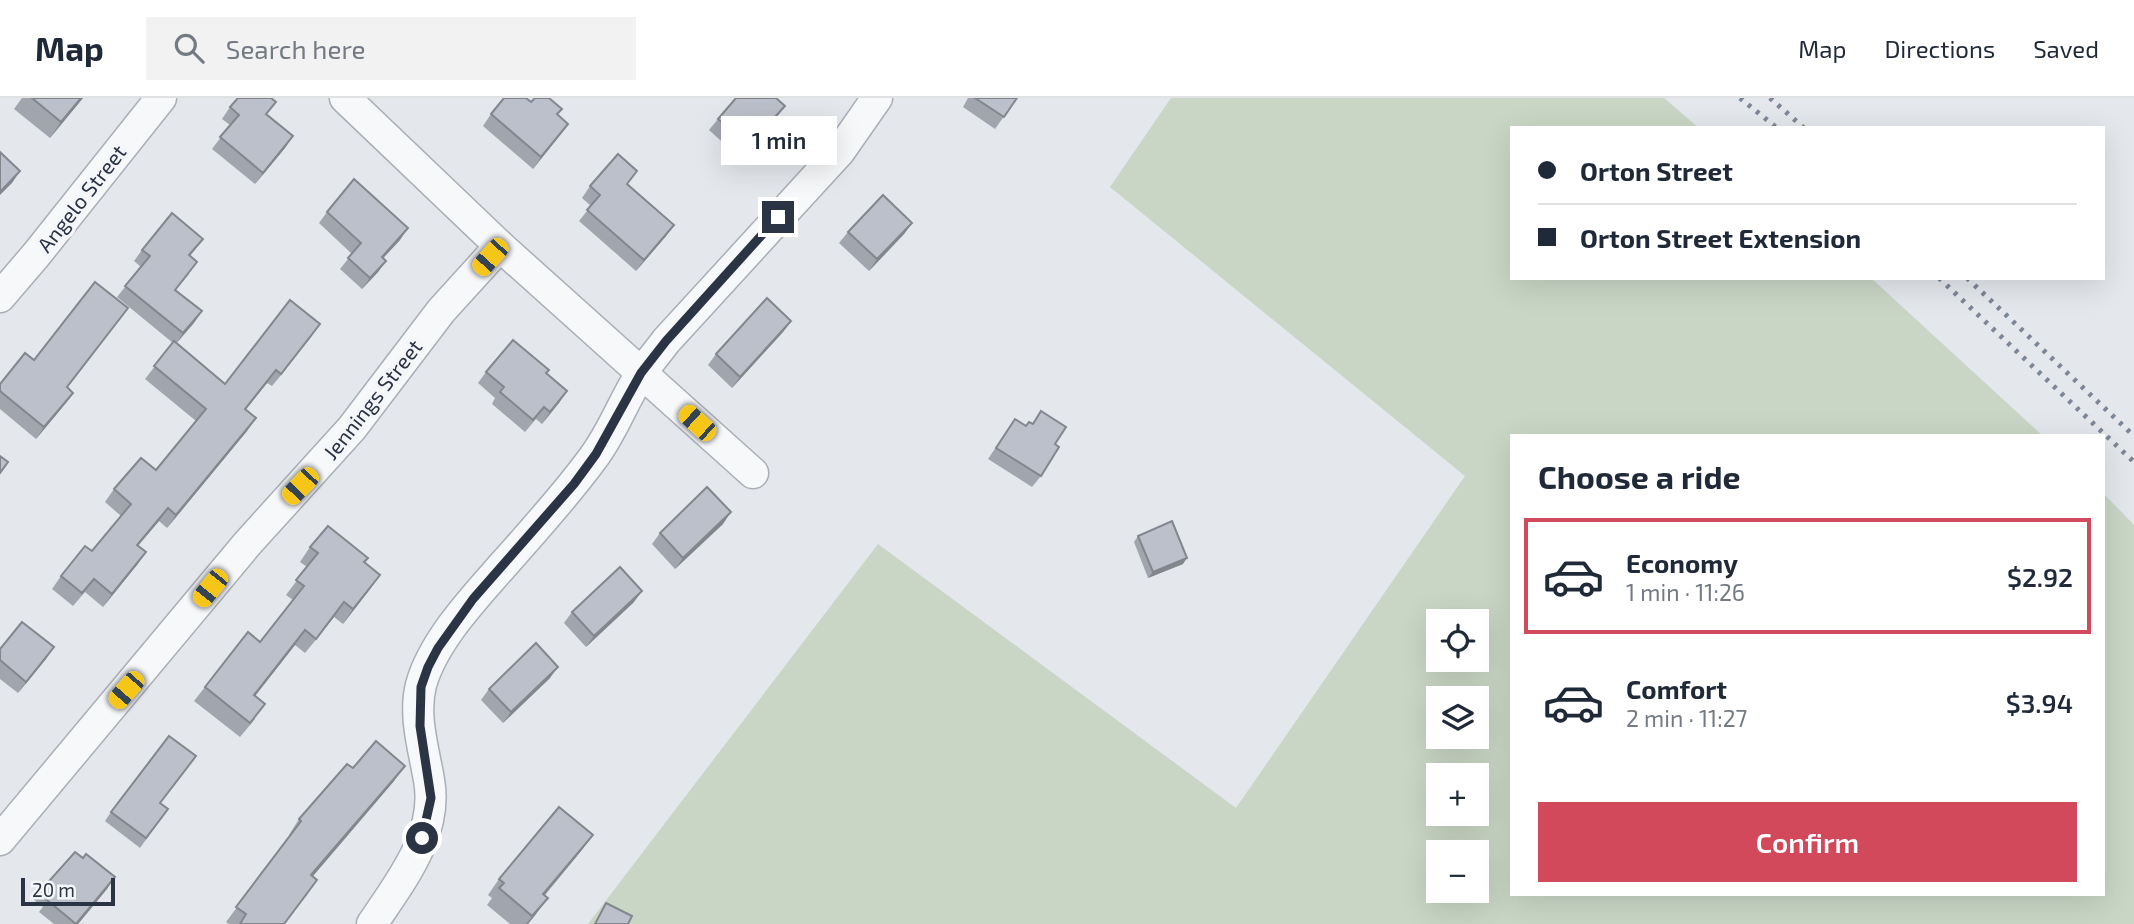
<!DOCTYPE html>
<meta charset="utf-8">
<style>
body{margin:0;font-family:"Exo 2",sans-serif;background:#f2f2f3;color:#1f2937;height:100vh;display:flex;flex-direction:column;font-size:26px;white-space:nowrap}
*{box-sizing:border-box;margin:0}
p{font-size:23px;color:#747a83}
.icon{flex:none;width:38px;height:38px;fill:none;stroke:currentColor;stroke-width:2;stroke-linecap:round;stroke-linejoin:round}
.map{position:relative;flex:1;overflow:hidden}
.drawer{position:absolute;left:1510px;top:336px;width:595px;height:462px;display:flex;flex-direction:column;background:#fff;border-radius:0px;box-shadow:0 7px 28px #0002}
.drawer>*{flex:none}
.top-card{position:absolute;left:1510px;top:28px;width:595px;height:154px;border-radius:0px;box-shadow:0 7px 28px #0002;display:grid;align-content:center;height:154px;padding:0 28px;background:#fff}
.fabs{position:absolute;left:1426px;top:511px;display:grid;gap:14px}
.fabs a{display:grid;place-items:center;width:63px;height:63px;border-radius:0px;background:#fff;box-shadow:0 7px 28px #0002;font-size:35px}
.scale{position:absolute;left:21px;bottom:18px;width:94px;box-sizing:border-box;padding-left:7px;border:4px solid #2b3445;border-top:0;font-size:19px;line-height:24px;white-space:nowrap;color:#2b3445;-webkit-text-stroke:5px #f4f6f9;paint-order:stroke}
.end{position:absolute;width:32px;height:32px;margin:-16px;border:9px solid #2b3445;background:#fff;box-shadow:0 0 0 4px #fff}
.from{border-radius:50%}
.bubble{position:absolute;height:49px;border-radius:0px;background:#fff;box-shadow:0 7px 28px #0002;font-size:23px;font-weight:600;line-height:49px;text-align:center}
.car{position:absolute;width:21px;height:42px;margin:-21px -10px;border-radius:9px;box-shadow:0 0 5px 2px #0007;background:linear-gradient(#f5c518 24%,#345 0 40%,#f5c518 0 76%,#345 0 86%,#f5c518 0)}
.top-card b{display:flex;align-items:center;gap:24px;height:66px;font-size:26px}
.top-card b+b{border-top:2px solid #e0e1e3}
.top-card i{width:18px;height:18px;background:#1f2937}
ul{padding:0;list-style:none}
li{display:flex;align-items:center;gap:21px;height:116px;margin:0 14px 10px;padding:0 14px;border:4px solid transparent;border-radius:0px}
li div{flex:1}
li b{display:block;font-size:26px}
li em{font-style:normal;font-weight:600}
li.current{border-color:#d1495b}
li>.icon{width:63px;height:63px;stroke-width:1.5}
h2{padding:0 28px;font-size:32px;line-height:84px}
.action{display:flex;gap:14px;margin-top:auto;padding:14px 28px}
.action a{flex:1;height:80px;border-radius:0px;background:#d1495b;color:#fff;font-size:28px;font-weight:600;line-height:80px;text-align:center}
header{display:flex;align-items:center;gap:42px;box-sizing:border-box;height:98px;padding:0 35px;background:#fff;border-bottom:2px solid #e0e1e3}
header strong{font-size:33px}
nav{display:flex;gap:38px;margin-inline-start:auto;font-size:24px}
.search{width:490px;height:63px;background:#f2f2f3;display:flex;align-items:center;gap:18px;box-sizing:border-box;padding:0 24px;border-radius:0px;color:#747a83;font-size:26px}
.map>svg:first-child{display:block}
.green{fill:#c9d6c5;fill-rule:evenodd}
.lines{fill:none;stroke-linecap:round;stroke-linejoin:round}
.street-casing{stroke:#a9aeb7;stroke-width:33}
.street{stroke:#f7f8fa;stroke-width:30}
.rail{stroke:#7d8696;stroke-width:5;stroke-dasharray:3.5 7;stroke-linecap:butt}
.wall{fill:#a1a5ae}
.shaded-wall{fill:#83868d}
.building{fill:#bbc0ca;stroke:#83868d;stroke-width:2}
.route{stroke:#2b3445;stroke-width:9}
.labels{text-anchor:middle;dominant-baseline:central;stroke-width:7;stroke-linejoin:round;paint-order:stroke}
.street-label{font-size:21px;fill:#2b3445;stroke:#f4f6f9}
</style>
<header>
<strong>Map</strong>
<div class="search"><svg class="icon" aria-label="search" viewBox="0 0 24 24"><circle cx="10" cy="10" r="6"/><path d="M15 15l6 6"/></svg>Search here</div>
<nav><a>Map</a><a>Directions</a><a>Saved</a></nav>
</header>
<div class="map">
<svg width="2134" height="826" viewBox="0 0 2134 826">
<rect width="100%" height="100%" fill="#e4e7ec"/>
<path class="green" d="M1171,0H1664L1699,30H1512V180H1871L2043,338H1512V796H2104V396L2134,427V826H588L878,446L1236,710L1465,378L1110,89ZM1438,523H1477V562H1438ZM1438,600H1477V639H1438ZM1438,677H1477V716H1438ZM1438,754H1477V793H1438Z"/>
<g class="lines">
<g class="street-casing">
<g id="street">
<path d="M345,0L500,148L753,375"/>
<path d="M0,199L36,157L161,0"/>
<path d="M0,742L247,446L352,330L441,213L500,148"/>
<path d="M372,826C400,784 439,736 429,682C424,652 413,618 421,587C433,543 475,499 504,466C535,431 566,397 593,360C612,335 623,304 640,277C648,265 658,254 666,243L840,53L877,0"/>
</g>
</g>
<use href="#street" class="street"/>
<g class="rail">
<path d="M1740,0L1777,30"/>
<path d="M1770,0L1804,30"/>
<path d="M1939,180L2134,364"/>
<path d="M1967,180L2134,338"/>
</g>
</g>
<g class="wall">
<path d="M22,0H83L50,40L14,11Z"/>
<path d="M968,0H1017L995,31L963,9Z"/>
<path d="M531,4L558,17L568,26L533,71L483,28L491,16Z"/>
<path d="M230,9L267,17L285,50L255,86L212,51L230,27L222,21Z"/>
<path d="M776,20L740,60L709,32L718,21Z"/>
<path d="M628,86L666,138L636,173L579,123L591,108L582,100L590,88Z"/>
<path d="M327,114L400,142L383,160L386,163L378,174L362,191L340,171L352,156L319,125Z"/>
<path d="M912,125L904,136L869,173L839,145L848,134Z"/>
<path d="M203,141L190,158L189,176L176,192L202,213L176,245L225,286L311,239L272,288L267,285L246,311L247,333L167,430L159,423L138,448L146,454L103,509L85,494L73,508L52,491L61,478L92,453L121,418L105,404L114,391L156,372L196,323L145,281L173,245L117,199L141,169L134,163L142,152Z"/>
<path d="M128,210L67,290L73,295L65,306L36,341L0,311V286L34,262Z"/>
<path d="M791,223L783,234L732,290L708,267L716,256Z"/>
<path d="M486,274L546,275L567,293L542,326L536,321L525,334L492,306L495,300L478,285Z"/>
<path d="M1041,313L1055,346L1041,378L1032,389L988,361L1015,321L1026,328L1032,326Z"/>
<path d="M723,426L675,471L652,446L660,435Z"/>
<path d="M1138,438L1183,466L1148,480L1134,444Z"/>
<path d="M310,449L368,460L365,465L370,491L343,526L334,519L305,555L295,547L255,598V621L240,639L194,603L205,589L260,544L293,502L286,497L307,469L300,464Z"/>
<path d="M634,504L586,549L564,525L572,514Z"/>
<path d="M0,551L46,561L18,595L0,581Z"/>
<path d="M550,580L503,625L481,602L489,591Z"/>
<path d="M353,670L394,683L313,778L307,797L284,826H229L226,824L290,738L289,737L299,721Z"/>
<path d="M160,705L168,711L140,750L105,723L111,714Z"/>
<path d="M593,737L581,753L545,797L536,816L528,826H510L487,807L492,800L488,797L499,781Z"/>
<path d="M42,791H107L78,826H54L39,814L43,809L34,802Z"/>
</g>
<g class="shaded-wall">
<path d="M81,0H83L50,40L61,24Z"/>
<path d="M785,8L776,20L740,60L748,48Z"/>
<path d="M568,26L560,37L533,71L541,59Z"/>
<path d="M293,38L285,50L255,86L263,75Z"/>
<path d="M20,73L12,85L0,97V94Z"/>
<path d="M912,125L904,136L869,173L877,161Z"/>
<path d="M674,127L666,138L636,173L644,162Z"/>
<path d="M408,130L400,142L374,170L382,159Z"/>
<path d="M386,163L378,174L362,191L370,180Z"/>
<path d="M202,213L194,225L175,247L183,235Z"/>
<path d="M791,223L783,234L732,290L740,279Z"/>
<path d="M320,226L311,239L272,288L281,276Z"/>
<path d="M276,272L267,285L236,324L245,311Z"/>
<path d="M567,293L559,305L542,326L550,314Z"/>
<path d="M73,295L65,306L36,341L44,329Z"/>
<path d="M256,320L247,333L167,430L176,417Z"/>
<path d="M168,410L159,423L127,460L137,447Z"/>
<path d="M731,414L723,426L675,471L683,460Z"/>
<path d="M146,454L137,467L103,509L112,496Z"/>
<path d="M1187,460L1183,466L1148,480L1153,474Z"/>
<path d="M380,477L370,491L343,526L353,511Z"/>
<path d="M642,493L634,504L586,549L594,538Z"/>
<path d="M344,504L334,519L305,555L316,541Z"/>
<path d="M305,532L295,547L244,612L254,597Z"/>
<path d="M54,549L46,561L18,595L26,584Z"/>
<path d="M558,569L550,580L503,625L511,614Z"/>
<path d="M405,668L394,683L301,792L311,777Z"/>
<path d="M593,737L581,753L532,812L543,796Z"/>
<path d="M115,779L107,791L78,826H76Z"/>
<path d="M548,800L536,816L528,826H526Z"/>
</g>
<g class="building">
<path d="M32,0H81L61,24Z"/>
<path d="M238,0H271L276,4L266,16L293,38L263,75L220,39L239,17L230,9Z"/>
<path d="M504,0H526L531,4L535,0H549L562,11L557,16L568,26L541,59L491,16Z"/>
<path d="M736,0H776L785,8L748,48L718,21Z"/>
<path d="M975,0H1017L1004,19Z"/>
<path d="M0,54L20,73L0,94Z"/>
<path d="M618,56L637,73L627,86L674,127L644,162L587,112L600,97L590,88Z"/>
<path d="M354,81L408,130L382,159L386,163L370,180L348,160L361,145L327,114Z"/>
<path d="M883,97L912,125L877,161L848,134Z"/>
<path d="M172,115L203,141L189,157L197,164L175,192L202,213L183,235L125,188L150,158L142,152Z"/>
<path d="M95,184L128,210L67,289L73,295L44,329L0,293V286L25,255L34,262Z"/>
<path d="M767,200L791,223L740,279L716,256Z"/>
<path d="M290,202L320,226L281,276L276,272L245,311L256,320L176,417L168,410L137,447L146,454L112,496L94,481L82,495L61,478L85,448L92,453L131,406L114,391L141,360L156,372L206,311L154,268L174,243L225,286Z"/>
<path d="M513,242L549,272L546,275L567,293L550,314L544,309L533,322L500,294L504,289L486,274Z"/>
<path d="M1041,313L1066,329L1055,346L1059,349L1041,378L996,350L1015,321L1026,328L1029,324L1033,326Z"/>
<path d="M0,358L8,364L0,375Z"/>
<path d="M707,389L731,414L683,460L660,435Z"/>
<path d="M1172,423L1187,460L1153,474L1138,438Z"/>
<path d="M328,428L368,460L364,464L380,477L353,511L344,504L316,541L305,532L254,597L265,606L250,625L205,589L248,534L260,544L304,488L296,482L318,455L310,449Z"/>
<path d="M620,469L642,493L594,538L572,514Z"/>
<path d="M22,524L54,549L26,584L0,562V551Z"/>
<path d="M536,545L558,569L511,614L489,591Z"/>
<path d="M169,638L196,658L160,705L168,711L146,740L111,714Z"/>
<path d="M376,643L405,668L311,777L317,782L284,826H240L246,816L236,809L301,723L299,721L347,666L353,670Z"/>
<path d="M559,709L593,737L543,796L548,800L532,818L499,790L504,785L499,781Z"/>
<path d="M75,754L83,760L86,756L115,779L76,826L47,802L51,797L42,791Z"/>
<path d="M606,805L632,818L628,826H595Z"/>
</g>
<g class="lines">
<path class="route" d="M422,740L431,700L420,628L421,589L428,569L438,550L473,501L574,386L596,356L641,275L666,243L778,119"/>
</g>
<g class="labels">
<g class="street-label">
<text transform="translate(81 100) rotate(-52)">Angelo Street</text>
<text transform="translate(372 301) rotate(-52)">Jennings Street</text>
</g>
</g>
</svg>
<div class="fabs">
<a><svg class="icon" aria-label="locate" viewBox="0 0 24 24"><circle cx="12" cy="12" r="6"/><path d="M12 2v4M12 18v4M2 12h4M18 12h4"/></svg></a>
<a><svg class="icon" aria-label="layers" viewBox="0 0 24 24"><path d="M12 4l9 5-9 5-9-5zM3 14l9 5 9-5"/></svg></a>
<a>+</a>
<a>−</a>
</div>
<div class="scale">20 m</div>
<i class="end from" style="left:422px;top:740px"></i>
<i class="end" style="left:778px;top:119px"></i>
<div class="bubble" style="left:721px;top:18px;width:116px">1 min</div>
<i class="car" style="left:490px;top:159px;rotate:222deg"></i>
<i class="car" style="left:697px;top:325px;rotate:312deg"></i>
<i class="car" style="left:300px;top:388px;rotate:224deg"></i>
<i class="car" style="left:210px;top:490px;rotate:219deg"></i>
<i class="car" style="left:126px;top:592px;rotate:221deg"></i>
<div class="top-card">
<b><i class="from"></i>Orton Street</b>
<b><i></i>Orton Street Extension</b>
</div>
<section class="drawer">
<h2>Choose a ride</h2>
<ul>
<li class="current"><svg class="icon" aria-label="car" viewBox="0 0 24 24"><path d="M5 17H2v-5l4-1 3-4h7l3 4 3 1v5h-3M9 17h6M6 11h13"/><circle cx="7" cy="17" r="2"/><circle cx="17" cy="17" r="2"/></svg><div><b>Economy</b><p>1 min · 11:26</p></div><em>$2.92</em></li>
<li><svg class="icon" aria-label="car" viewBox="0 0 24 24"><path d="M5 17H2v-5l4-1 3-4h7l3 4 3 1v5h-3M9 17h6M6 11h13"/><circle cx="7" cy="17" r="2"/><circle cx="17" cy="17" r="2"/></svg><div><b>Comfort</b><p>2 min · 11:27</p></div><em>$3.94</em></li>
</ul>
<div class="action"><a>Confirm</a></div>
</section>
</div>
